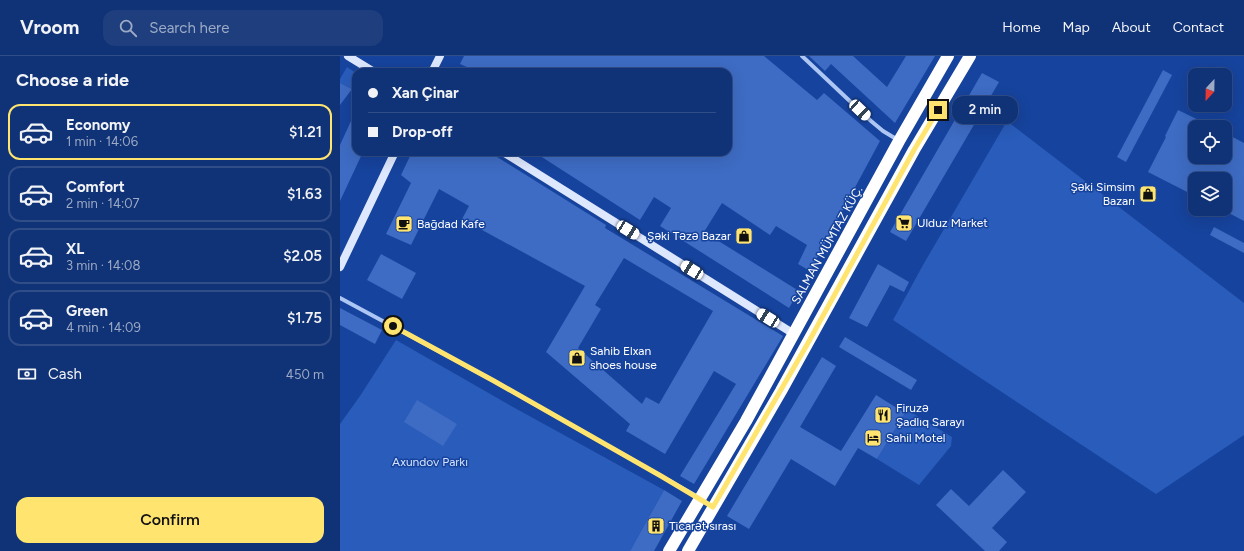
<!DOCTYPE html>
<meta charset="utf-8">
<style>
body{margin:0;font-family:Figtree,sans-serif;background:#1e3e7e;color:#f1f3f6;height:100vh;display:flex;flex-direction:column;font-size:15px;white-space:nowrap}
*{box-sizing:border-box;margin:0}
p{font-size:13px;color:#9caac5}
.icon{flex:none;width:22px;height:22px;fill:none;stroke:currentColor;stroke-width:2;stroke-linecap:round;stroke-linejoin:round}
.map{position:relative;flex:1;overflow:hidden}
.sheet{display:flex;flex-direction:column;background:#103276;width:340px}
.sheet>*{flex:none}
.guide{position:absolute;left:12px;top:12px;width:380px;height:88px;border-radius:12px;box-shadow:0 4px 16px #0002,0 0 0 1px #304d88;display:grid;align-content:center;height:88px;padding:0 16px;background:#103276}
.needle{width:26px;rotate:202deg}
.buttons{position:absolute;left:848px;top:12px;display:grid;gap:8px}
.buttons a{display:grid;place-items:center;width:44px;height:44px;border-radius:8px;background:#103276;box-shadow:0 4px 16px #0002,0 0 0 1px #304d88;font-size:20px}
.end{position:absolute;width:18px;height:18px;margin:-9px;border:5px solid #ffe46f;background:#111;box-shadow:0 0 0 2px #111}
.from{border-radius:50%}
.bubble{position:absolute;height:28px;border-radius:12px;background:#103276;box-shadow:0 4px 16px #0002,0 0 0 1px #304d88;font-size:13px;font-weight:600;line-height:28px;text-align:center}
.car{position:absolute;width:12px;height:24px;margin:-12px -6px;border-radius:5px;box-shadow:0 0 3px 1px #0007;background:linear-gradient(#fff 24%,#345 0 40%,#fff 0 76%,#345 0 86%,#fff 0)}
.guide b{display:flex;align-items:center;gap:14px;height:38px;font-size:15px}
.guide b+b{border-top:1px solid #304d88}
.guide i{width:10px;height:10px;background:#f1f3f6}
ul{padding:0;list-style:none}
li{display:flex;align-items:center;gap:12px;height:56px;margin:0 8px 6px;padding:0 8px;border:2px solid #304d88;border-radius:12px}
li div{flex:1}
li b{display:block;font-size:15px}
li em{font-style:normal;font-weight:600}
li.current{border-color:#ffe46f}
li>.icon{width:36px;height:36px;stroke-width:1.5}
h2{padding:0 16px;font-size:18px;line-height:48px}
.pay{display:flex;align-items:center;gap:10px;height:44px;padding:0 16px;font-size:15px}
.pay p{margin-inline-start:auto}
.cta{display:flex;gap:8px;margin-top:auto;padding:8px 16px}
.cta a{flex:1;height:46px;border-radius:12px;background:#ffe46f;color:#111;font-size:16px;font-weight:600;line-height:46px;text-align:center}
header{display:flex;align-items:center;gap:24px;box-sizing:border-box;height:56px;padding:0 20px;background:#103276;border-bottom:1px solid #304d88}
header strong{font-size:19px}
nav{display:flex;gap:22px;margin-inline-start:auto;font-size:14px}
.search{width:280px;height:36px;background:#1e3e7e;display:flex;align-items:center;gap:10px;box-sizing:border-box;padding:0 14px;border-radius:12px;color:#9caac5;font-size:15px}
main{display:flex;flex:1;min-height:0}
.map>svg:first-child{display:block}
.green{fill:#295cbb}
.building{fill:#3e6cc4;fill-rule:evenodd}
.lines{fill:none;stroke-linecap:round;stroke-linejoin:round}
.street{stroke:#adc6f3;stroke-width:4}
.secondary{stroke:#dde7fd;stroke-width:8}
.highway{stroke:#fff;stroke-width:12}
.route{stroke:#ffe46f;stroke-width:5}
.labels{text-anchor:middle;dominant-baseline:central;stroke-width:3;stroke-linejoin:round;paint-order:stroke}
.poi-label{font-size:12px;fill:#fff;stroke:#16439d;text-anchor:start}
.street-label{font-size:12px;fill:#fff;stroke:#16439d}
.park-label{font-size:12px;fill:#d5e3fd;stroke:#16439d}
</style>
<header>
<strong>Vroom</strong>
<div class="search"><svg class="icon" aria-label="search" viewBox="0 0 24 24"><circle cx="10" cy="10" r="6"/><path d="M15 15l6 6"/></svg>Search here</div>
<nav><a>Home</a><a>Map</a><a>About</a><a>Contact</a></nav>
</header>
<main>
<section class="sheet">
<h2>Choose a ride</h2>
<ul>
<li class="current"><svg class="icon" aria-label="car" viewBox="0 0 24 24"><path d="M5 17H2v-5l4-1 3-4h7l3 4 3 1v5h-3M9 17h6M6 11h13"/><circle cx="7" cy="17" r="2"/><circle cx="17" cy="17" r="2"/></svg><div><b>Economy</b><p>1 min · 14:06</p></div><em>$1.21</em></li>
<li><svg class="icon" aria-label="car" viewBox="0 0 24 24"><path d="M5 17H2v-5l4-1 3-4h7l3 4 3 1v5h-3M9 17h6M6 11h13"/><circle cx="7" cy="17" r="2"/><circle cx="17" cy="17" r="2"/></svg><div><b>Comfort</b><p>2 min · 14:07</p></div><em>$1.63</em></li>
<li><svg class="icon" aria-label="car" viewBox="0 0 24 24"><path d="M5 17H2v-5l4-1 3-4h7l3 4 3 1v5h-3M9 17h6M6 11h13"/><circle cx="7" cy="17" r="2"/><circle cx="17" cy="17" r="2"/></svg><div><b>XL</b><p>3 min · 14:08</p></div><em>$2.05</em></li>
<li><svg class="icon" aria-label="car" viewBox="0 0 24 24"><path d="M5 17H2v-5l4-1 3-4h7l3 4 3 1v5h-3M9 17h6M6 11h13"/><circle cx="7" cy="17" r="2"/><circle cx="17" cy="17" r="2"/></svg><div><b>Green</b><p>4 min · 14:09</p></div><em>$1.75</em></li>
</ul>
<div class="pay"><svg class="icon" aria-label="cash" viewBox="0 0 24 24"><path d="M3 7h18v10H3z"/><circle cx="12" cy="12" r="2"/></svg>Cash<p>450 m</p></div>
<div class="cta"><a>Confirm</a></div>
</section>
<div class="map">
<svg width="904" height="495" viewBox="0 0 904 495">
<rect width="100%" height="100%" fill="#16439d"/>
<g class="green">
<path d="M7,11L16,17V35L0,27V23Z"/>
<path d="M667,65L904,247V379L816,438L553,264L583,209Z"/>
<path d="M56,284L173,351L324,434L290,495H0V368L20,340Z"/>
<path d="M569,355L612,381L611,390L579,429L537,403L565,357Z"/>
</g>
<g class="building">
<path d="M124,0H424L477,44L484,37L540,85L470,215L458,208L467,189L436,170L430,179L382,147L364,176L459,235L449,252L320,170L331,152L314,141L300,164L194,96H388V16H127L129,12L120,8Z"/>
<path d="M469,0H513L547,31L566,0H595L555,67L491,8L485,15Z"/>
<path d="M823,14L832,19L786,106L777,101Z"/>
<path d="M642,17L659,26L566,185L550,176Z"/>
<path d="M0,27L12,33L0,49Z"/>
<path d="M16,54V96H23L0,145V89Z"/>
<path d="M838,54L873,71H855V101H885V77L904,87V165L885,155V123H855V140L808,116L826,81L825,80Z"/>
<path d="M72,96H149L266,169L265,172L443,280L354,428L340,420L396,328L374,315L325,398L286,375L290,368L206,296L245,230L122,163L129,150L99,133L71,189L46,178L71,127L61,119ZM284,202L373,255L319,348L306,341L302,348L238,292L261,253L255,249Z"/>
<path d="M874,171L904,187V197L870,179Z"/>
<path d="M41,198L76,217L62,243L27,224Z"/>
<path d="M538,208L569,226L564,236L550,229L527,271L509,262Z"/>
<path d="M0,252L42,274L35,288L0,269Z"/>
<path d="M505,281L577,324L571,334L499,291Z"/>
<path d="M482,301L496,310L460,371L501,395L536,339L565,357L537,403L518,392L495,430L451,403L409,473L387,460Z"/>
<path d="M77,344L117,368L103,390L64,366Z"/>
<path d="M663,414L686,436L652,472L667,486L659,495H645L596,449L611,433L629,450Z"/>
<path d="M324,434L342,445L314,495H290Z"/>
</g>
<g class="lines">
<g class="street">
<path d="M462,0L531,65L543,75L558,84"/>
<path d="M0,242L154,325L358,441"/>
</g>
<g class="secondary">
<path d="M8,0L34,16"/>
<path d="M92,16L100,0"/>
<path d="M163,96L454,278"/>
<path d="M0,211L55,96"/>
</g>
<g class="highway">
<path d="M329,495L406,365L559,85L608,0"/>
<path d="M348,495L441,335L574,94L630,0"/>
</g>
</g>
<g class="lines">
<path class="route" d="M53,270L154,325L321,420L373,451L468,287L574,94L598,54"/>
</g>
<defs>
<g id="shop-square" transform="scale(0.9)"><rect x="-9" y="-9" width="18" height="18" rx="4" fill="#ffe46f" stroke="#16439d"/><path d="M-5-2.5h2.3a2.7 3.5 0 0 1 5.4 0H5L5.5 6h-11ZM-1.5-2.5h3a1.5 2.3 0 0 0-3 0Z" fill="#111"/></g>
<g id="supermarket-square" transform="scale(0.9)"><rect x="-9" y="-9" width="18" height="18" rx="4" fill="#ffe46f" stroke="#16439d"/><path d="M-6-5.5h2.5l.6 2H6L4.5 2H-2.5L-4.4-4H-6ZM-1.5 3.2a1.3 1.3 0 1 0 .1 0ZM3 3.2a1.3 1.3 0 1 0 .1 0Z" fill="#111"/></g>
<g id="cafe-square" transform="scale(0.9)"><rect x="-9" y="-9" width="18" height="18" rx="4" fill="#ffe46f" stroke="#16439d"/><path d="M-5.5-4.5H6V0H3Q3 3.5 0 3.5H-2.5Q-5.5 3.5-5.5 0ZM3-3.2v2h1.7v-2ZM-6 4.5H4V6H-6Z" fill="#111"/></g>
<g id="restaurant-square" transform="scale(0.9)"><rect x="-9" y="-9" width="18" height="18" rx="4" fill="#ffe46f" stroke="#16439d"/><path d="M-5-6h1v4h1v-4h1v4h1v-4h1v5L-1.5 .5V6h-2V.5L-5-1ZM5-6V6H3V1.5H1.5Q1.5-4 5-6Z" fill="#111"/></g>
<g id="hotel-square" transform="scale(0.9)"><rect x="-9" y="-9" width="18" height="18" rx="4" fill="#ffe46f" stroke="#16439d"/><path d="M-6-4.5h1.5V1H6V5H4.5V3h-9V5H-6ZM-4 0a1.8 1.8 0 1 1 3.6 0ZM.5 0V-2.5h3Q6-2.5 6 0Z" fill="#111"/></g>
<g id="building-square" transform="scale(0.9)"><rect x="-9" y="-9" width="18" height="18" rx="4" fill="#ffe46f" stroke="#16439d"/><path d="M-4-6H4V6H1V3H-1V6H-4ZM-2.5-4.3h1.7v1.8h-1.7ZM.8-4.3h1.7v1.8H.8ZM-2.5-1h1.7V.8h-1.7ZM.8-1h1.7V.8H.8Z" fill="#111"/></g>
</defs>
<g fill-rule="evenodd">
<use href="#shop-square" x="808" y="138"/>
<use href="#supermarket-square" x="564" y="167"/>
<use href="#cafe-square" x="64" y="168"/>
<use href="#shop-square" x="404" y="180"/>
<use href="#shop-square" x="237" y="302"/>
<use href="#restaurant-square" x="543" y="359"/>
<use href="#hotel-square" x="533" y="382"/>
<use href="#building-square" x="316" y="470"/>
</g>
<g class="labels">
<g class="poi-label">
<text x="795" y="131" text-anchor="end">Şəki Simsim<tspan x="795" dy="14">Bazarı</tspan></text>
<text x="577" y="167">Ulduz Market</text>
<text x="77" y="168">Bağdad Kafe</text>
<text x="391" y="180" text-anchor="end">Şəki Təzə Bazar</text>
<text x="250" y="295">Sahib Elxan<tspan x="250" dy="14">shoes house</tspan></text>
<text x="556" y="352">Firuzə<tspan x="556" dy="14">Şadlıq Sarayı</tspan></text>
<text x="546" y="382">Sahil Motel</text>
<text x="329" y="470">Ticarət sırası</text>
</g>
<g class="street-label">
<text transform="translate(487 189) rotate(-61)">SALMAN MÜMTAZ KÜÇ.</text>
</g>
<g class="park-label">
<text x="90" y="406">Axundov Parkı</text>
</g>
</g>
</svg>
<div class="buttons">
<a><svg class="needle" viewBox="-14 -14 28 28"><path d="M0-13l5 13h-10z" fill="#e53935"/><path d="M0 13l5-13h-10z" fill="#9caac5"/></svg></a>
<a><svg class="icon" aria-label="locate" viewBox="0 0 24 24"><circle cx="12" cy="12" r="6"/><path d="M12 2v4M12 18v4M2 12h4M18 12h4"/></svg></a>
<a><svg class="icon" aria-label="layers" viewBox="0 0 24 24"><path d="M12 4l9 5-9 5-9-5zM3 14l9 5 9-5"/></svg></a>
</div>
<i class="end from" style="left:53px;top:270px"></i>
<i class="end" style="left:598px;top:54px"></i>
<div class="bubble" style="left:612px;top:40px;width:66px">2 min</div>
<i class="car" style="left:520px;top:54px;rotate:133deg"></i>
<i class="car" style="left:288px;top:174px;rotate:122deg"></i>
<i class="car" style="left:352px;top:214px;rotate:302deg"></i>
<i class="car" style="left:428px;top:262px;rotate:302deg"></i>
<div class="guide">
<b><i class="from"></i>Xan Çinar</b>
<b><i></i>Drop-off</b>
</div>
</div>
</main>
